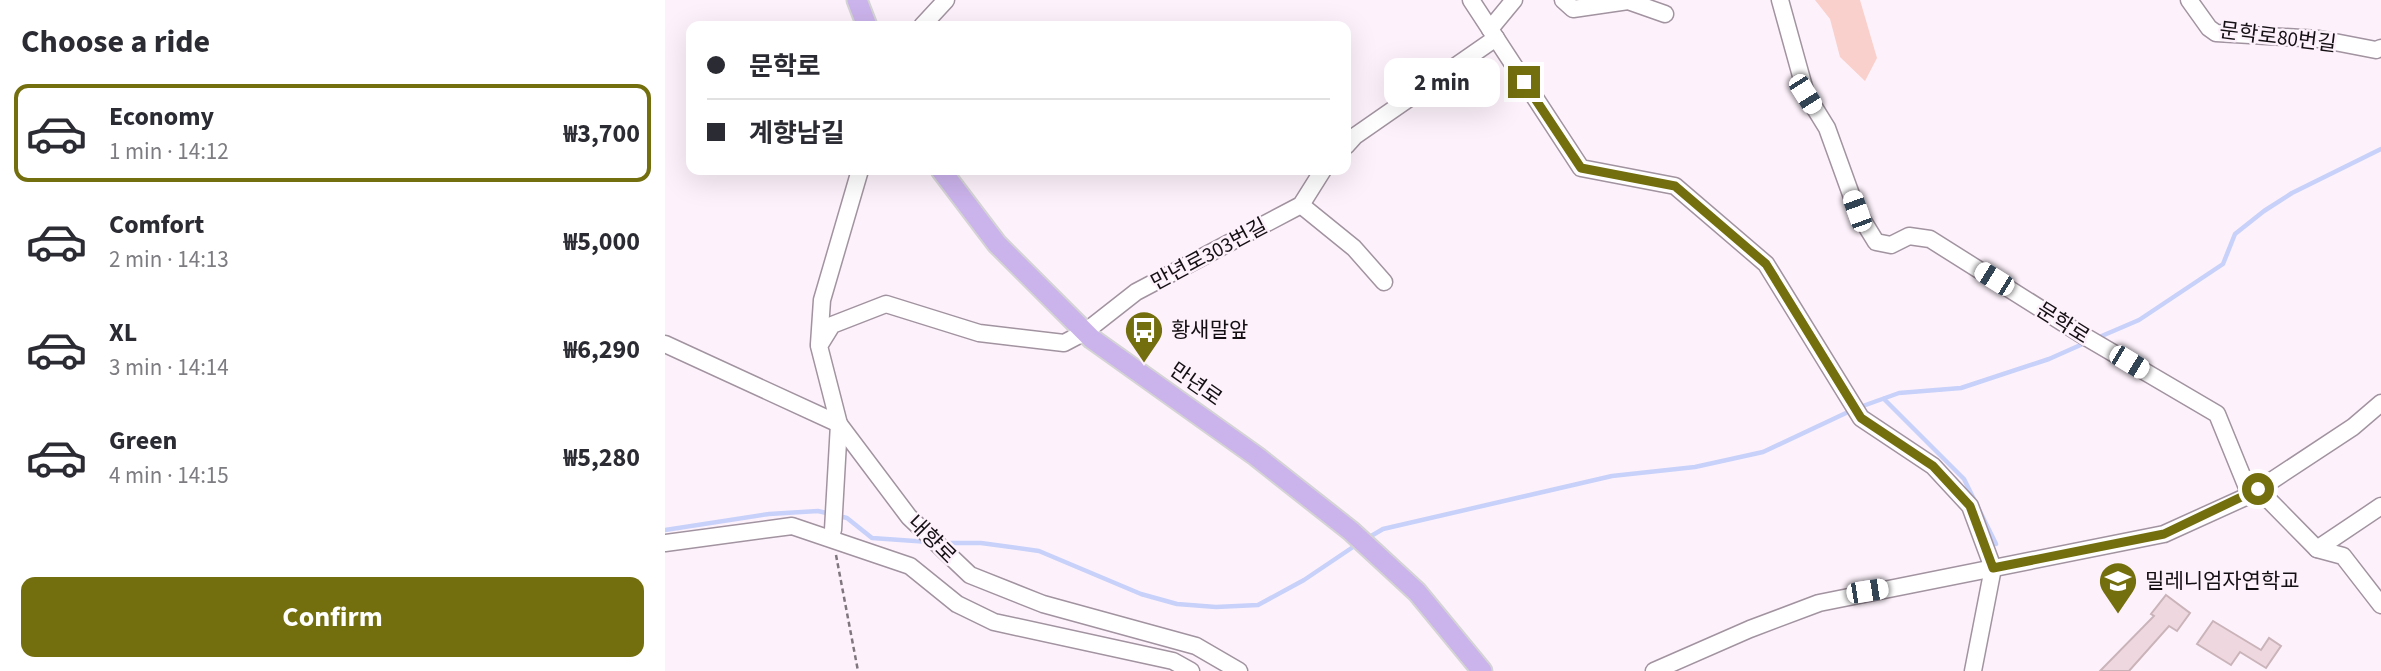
<!DOCTYPE html>
<meta charset="utf-8">
<style>
body{margin:0;font-family:"Source Sans 3","Noto Sans KR",sans-serif;background:#f7f7f7;color:#2b2b33;height:100vh;display:flex;flex-direction:column;font-size:26px;white-space:nowrap}
*{box-sizing:border-box;margin:0}
p{font-size:23px;color:#7c7c81}
.icon{flex:none;width:38px;height:38px;fill:none;stroke:currentColor;stroke-width:2;stroke-linecap:round;stroke-linejoin:round}
.map{position:relative;flex:1;overflow:hidden}
.sheet{display:flex;flex-direction:column;background:#fff;width:665px}
.sheet>*{flex:none}
.hud{position:absolute;left:21px;top:21px;width:665px;height:154px;border-radius:14px;box-shadow:0 7px 28px #0002;display:grid;align-content:center;height:154px;padding:0 21px;background:#fff}
.end{position:absolute;width:32px;height:32px;margin:-16px;border:9px solid #736e0e;background:#fff;box-shadow:0 0 0 4px #fff}
.from{border-radius:50%}
.bubble{position:absolute;height:49px;border-radius:14px;background:#fff;box-shadow:0 7px 28px #0002;font-size:23px;font-weight:700;line-height:49px;text-align:center}
.car{position:absolute;width:21px;height:42px;margin:-21px -10px;border-radius:9px;box-shadow:0 0 5px 2px #0007;background:linear-gradient(#fff 24%,#345 0 40%,#fff 0 76%,#345 0 86%,#fff 0)}
.hud b{display:flex;align-items:center;gap:24px;height:66px;font-size:26px}
.hud b+b{border-top:2px solid #e1e1e2}
.hud i{width:18px;height:18px;background:#2b2b33}
ul{padding:0;list-style:none}
li{display:flex;align-items:center;gap:21px;height:98px;margin:0 14px 10px;padding:0 7px;border:4px solid transparent;border-radius:14px}
li div{flex:1}
li b{display:block;font-size:26px}
li em{font-style:normal;font-weight:700}
li.selected{border-color:#736e0e}
li>.icon{width:63px;height:63px;stroke-width:1.5}
h2{padding:0 21px;font-size:32px;line-height:84px}
.button{display:flex;gap:14px;margin-top:auto;padding:14px 21px}
.button a{flex:1;height:80px;border-radius:14px;background:#736e0e;color:#fff;font-size:28px;font-weight:700;line-height:80px;text-align:center}
main{display:flex;flex:1;min-height:0}
.map>svg:first-child{display:block}
.green{fill:#f9d0cb}
.lines{fill:none;stroke-linecap:round;stroke-linejoin:round}
.stream{stroke:#c8d1f9;stroke-width:4.5}
.building{fill:#eed7de;stroke:#cab4ba;stroke-width:2}
.minor-casing{stroke:#a293a0;stroke-width:19}
.major-casing{stroke:#d5d4d5;stroke-width:23}
.path{stroke:#7f777d;stroke-width:2.5;stroke-dasharray:5 3.5;stroke-linecap:butt}
.minor{stroke:#fff;stroke-width:16}
.major{stroke:#cbb3eb;stroke-width:19}
.route{stroke:#736e0e;stroke-width:9}
.labels{text-anchor:middle;dominant-baseline:central;stroke-width:5;stroke-linejoin:round;paint-order:stroke}
.street-label{font-size:21px;fill:#140f13;stroke:#fdf2fb}
.poi-label{font-size:21px;fill:#140f13;stroke:#fdf2fb;text-anchor:start}
</style>
<main>
<section class="sheet">
<h2>Choose a ride</h2>
<ul>
<li class="selected"><svg class="icon" aria-label="car" viewBox="0 0 24 24"><path d="M5 17H2v-5l4-1 3-4h7l3 4 3 1v5h-3M9 17h6M6 11h13"/><circle cx="7" cy="17" r="2"/><circle cx="17" cy="17" r="2"/></svg><div><b>Economy</b><p>1 min · 14:12</p></div><em>₩3,700</em></li>
<li><svg class="icon" aria-label="car" viewBox="0 0 24 24"><path d="M5 17H2v-5l4-1 3-4h7l3 4 3 1v5h-3M9 17h6M6 11h13"/><circle cx="7" cy="17" r="2"/><circle cx="17" cy="17" r="2"/></svg><div><b>Comfort</b><p>2 min · 14:13</p></div><em>₩5,000</em></li>
<li><svg class="icon" aria-label="car" viewBox="0 0 24 24"><path d="M5 17H2v-5l4-1 3-4h7l3 4 3 1v5h-3M9 17h6M6 11h13"/><circle cx="7" cy="17" r="2"/><circle cx="17" cy="17" r="2"/></svg><div><b>XL</b><p>3 min · 14:14</p></div><em>₩6,290</em></li>
<li><svg class="icon" aria-label="car" viewBox="0 0 24 24"><path d="M5 17H2v-5l4-1 3-4h7l3 4 3 1v5h-3M9 17h6M6 11h13"/><circle cx="7" cy="17" r="2"/><circle cx="17" cy="17" r="2"/></svg><div><b>Green</b><p>4 min · 14:15</p></div><em>₩5,280</em></li>
</ul>
<div class="button"><a>Confirm</a></div>
</section>
<div class="map">
<svg width="1716" height="671" viewBox="0 0 1716 671">
<rect width="100%" height="100%" fill="#fdf2fb"/>
<path class="green" d="M1150,0H1195L1212,58L1200,81L1175,57L1165,19Z"/>
<g class="lines">
<g class="stream">
<path d="M1432,338L1474,320L1558,264L1570,234L1599,211L1627,193L1716,149"/>
<path d="M1219,399L1299,479L1331,544"/>
<path d="M1195,407L1234,393L1296,388L1384,359L1420,343"/>
<path d="M0,530L104,514L153,511L182,518L207,538L264,542"/>
<path d="M701,539L718,529L947,476L1030,467L1098,452L1181,413"/>
<path d="M280,543H316L374,551L476,594L512,604L551,607L593,605L639,580L691,545"/>
</g>
</g>
<g class="building">
<path d="M1501,595L1525,613L1512,631L1504,626L1464,671H1435L1489,616L1486,614Z"/>
<path d="M1548,621L1596,650L1604,638L1616,646L1601,668L1575,652L1566,665L1532,644Z"/>
</g>
<g class="lines">
<g class="minor-casing">
<g id="minor">
<path d="M806,0L916,168L1010,186L1101,264L1196,418L1268,466L1305,506L1328,568L1308,671"/>
<path d="M898,0L908,9L963,1L1000,14"/>
<path d="M1115,0L1141,94L1162,128L1192,211L1211,242L1226,245L1244,236L1265,239L1414,333L1552,414L1585,495"/>
<path d="M1524,0L1544,28L1551,33L1654,39L1711,50L1716,48"/>
<path d="M257,26L281,0"/>
<path d="M825,29L849,0"/>
<path d="M681,146L690,136L831,38"/>
<path d="M636,205L689,248L719,282"/>
<path d="M0,344L174,424L244,517L305,575L378,604L531,646L574,671"/>
<path d="M154,344L157,300L195,170"/>
<path d="M1593,489L1652,549L1678,556L1716,605"/>
<path d="M168,530L174,424L154,346L167,325L221,304L314,333L399,343L420,332L471,292L636,205L658,170"/>
<path d="M0,543L127,526L245,566L292,604L329,622L508,661L526,671"/>
<path d="M1652,549L1716,506"/>
<path d="M989,671L1085,629L1154,603L1499,534L1585,495L1688,427L1716,403"/>
</g>
</g>
<g class="major-casing">
<g id="major">
<path d="M192,0L202,26"/>
<path d="M276,170L332,244L427,339L591,456L686,531L752,592L817,671"/>
</g>
</g>
<path class="path" d="M171,555L193,671"/>
<use href="#minor" class="minor"/>
<use href="#major" class="major"/>
</g>
<g class="lines">
<path class="route" d="M859,82L916,168L1010,186L1101,264L1196,418L1268,466L1305,506L1328,568L1499,534L1593,489"/>
</g>
<defs>
<g id="bus-pin" transform="scale(2.0125)"><path d="M0 17L-7.5 6A9.5 9.5 0 1 1 7.5 6Z" fill="#736e0e" stroke="#fdf2fb"/><path d="M-5-6H5V4H4V6H2V4H-2V6H-4V4H-5ZM-3.5-4V0h7V-4ZM-3.5 1.2v1.5H-2V1.2ZM2 1.2v1.5H3.5V1.2Z" fill="#fff"/></g>
<g id="school-pin" transform="scale(2.0125)"><path d="M0 17L-7.5 6A9.5 9.5 0 1 1 7.5 6Z" fill="#736e0e" stroke="#fdf2fb"/><path d="M0-5L7-2L0 1L-7-2ZM-4 1L0 2.5L4 1V4Q0 6-4 4Z" fill="#fff"/></g>
</defs>
<g fill-rule="evenodd">
<use href="#bus-pin" x="479" y="330"/>
<use href="#school-pin" x="1453" y="581"/>
</g>
<g class="labels">
<g class="street-label">
<text transform="translate(1613 37) rotate(7)">문학로80번길</text>
<text transform="translate(544 254) rotate(-28)">만년로303번길</text>
<text transform="translate(1398 323) rotate(32)">문학로</text>
<text transform="translate(531 384) rotate(35)">만년로</text>
<text transform="translate(267 539) rotate(45)">내향로</text>
</g>
<g class="poi-label">
<text x="506" y="330">황새말앞</text>
<text x="1480" y="581">밀레니엄자연학교</text>
</g>
</g>
</svg>
<i class="end from" style="left:1593px;top:489px"></i>
<i class="end" style="left:859px;top:82px"></i>
<div class="bubble" style="left:719px;top:58px;width:116px">2 min</div>
<i class="car" style="left:1140px;top:94px;rotate:148deg"></i>
<i class="car" style="left:1192px;top:211px;rotate:340deg"></i>
<i class="car" style="left:1329px;top:279px;rotate:302deg"></i>
<i class="car" style="left:1464px;top:362px;rotate:121deg"></i>
<i class="car" style="left:1202px;top:591px;rotate:81deg"></i>
<div class="hud">
<b><i class="from"></i>문학로</b>
<b><i></i>계향남길</b>
</div>
</div>
</main>
